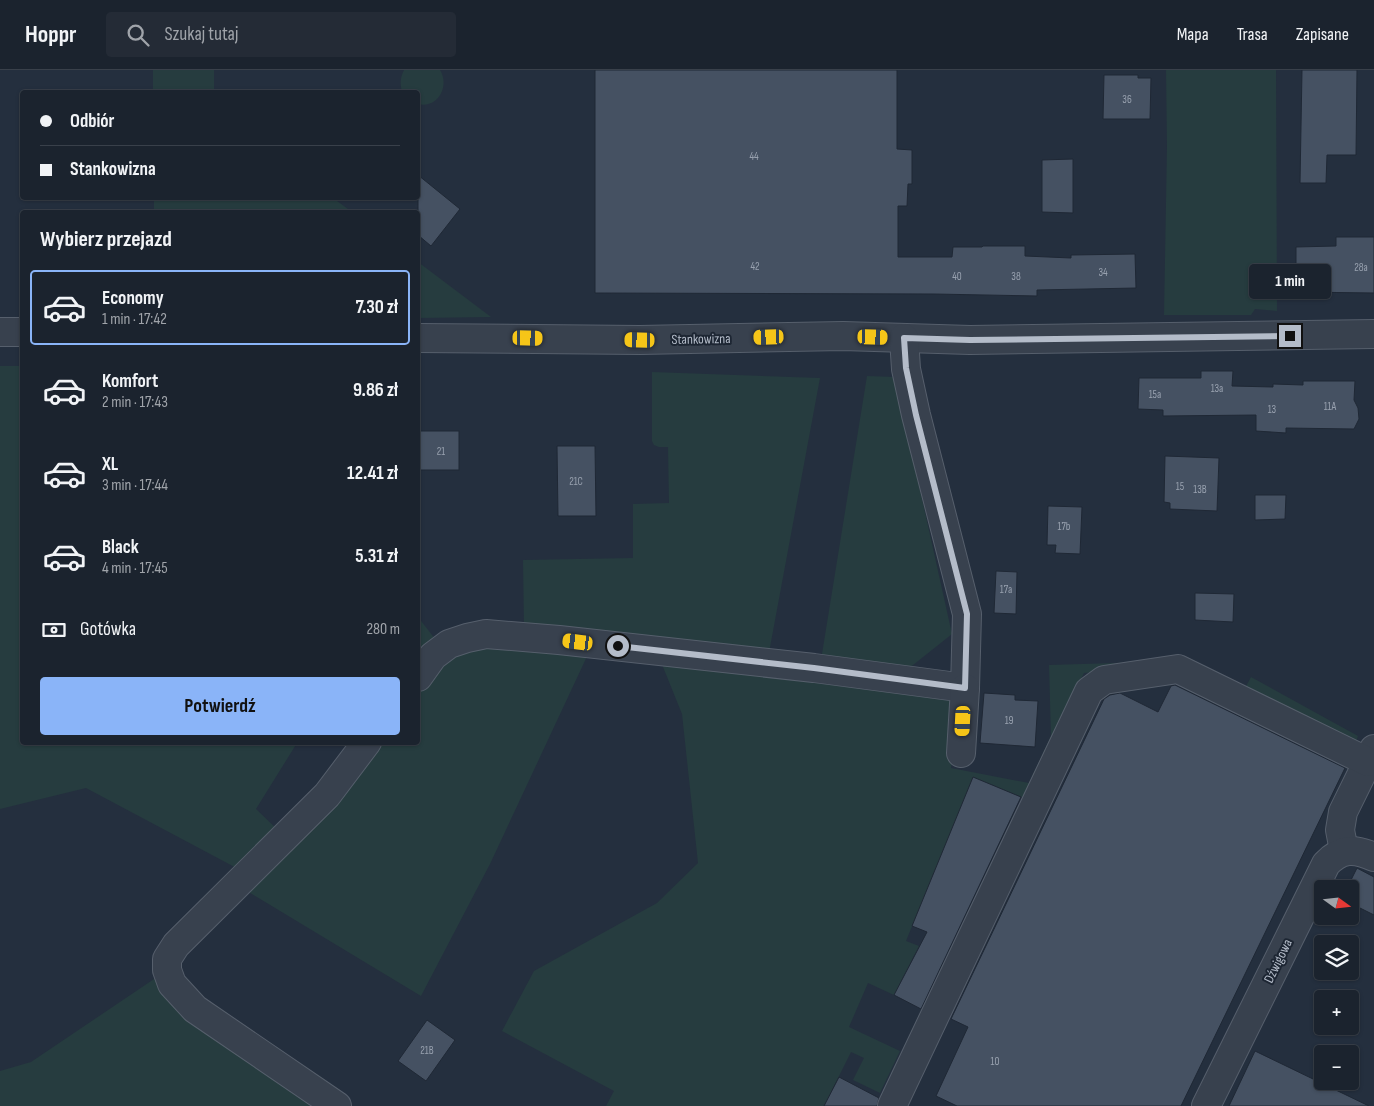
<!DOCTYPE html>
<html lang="pl">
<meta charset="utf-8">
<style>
body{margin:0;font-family:"Sofia Sans Condensed",sans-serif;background:#242b36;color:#f1f3f6;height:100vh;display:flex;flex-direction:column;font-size:19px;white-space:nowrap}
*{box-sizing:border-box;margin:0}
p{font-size:16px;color:#a0a4aa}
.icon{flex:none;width:28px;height:28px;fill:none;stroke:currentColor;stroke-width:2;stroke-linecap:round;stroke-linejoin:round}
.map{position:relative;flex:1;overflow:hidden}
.drawer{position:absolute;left:20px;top:140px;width:400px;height:535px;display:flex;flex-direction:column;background:#1b232e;border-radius:5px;box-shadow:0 1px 4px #0004,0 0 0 1px #39404a}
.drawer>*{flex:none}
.banner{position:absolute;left:20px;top:20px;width:400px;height:110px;border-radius:5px;box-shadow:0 1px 4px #0004,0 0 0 1px #39404a;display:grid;align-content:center;height:110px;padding:0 20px;background:#1b232e}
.needle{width:32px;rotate:105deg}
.fabs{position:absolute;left:1314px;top:810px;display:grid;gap:10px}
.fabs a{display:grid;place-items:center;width:45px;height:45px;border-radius:5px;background:#1b232e;box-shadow:0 1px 4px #0004,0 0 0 1px #39404a;font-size:25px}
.end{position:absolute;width:22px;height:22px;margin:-11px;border:6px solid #b4bcc9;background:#111;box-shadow:0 0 0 2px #111}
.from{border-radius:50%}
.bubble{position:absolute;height:35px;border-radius:5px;background:#1b232e;box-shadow:0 1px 4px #0004,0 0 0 1px #39404a;font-size:16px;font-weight:700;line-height:35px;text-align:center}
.car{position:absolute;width:15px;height:30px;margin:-15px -8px;border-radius:6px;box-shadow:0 0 4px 1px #0007;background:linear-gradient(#f5c518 24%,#345 0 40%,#f5c518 0 76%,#345 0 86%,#f5c518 0)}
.banner b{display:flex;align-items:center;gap:18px;height:48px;font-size:19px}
.banner b+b{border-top:1px solid #39404a}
.banner i{width:12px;height:12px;background:#f1f3f6}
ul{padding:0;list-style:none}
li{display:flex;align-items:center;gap:15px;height:75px;margin:0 10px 8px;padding:0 10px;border:2px solid transparent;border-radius:5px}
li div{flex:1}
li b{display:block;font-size:19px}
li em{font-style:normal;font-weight:700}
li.active{border-color:#8ab4f8}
li>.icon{width:45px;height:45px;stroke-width:1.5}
h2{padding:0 20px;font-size:22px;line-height:60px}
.pay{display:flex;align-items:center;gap:12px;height:55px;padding:0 20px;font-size:19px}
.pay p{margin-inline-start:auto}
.action{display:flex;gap:10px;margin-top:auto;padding:10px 20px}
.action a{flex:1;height:58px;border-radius:5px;background:#8ab4f8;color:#111;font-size:20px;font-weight:700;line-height:58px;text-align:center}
header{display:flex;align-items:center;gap:30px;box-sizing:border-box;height:70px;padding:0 25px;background:#1b232e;border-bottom:1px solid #39404a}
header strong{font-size:24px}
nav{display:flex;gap:28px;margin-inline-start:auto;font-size:18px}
.search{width:350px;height:45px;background:#242b36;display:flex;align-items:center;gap:12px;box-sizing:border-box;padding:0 18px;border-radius:5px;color:#a0a4aa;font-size:19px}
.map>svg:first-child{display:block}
.green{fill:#263c3f}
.building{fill:#455162;stroke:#1f2835}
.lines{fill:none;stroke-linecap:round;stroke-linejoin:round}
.minor-casing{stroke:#565f6c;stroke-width:30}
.minor{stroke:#38414e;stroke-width:28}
.route{stroke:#b4bcc9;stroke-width:6}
.labels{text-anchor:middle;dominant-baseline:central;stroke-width:4;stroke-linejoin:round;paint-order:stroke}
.number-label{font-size:11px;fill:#98a1af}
.street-label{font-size:14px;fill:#b4bcc9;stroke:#1d2633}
</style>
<header>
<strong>Hoppr</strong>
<div class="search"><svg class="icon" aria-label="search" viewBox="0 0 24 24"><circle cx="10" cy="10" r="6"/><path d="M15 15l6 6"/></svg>Szukaj tutaj</div>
<nav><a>Mapa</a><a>Trasa</a><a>Zapisane</a></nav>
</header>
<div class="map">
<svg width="1374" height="1036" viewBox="0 0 1374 1036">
<rect width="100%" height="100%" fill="#242f3e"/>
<g class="green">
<rect x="153" y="0" width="61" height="22"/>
<path d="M404,0H440C450,16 438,39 418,34V22H402C400,14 400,8 404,0Z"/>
<path d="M1166,0H1276L1277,241L1255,239L1251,245H1164L1167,76Z"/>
<path d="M154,128H333L352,142H154Z"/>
<path d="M418,192L491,247L418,248Z"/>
<path d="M0,296H22V672L297,673L256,739L281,763L244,802L86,718L0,739Z"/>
<path d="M652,302L820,308L768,588L524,559L523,490L633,488V434L669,433L668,377H659L654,375L652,371Z"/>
<path d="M867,306L895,307L952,564L908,599L821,590Z"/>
<path d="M418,547L439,574L418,595Z"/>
<path d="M457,577L590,580L490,794L421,926L242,818L373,673L418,672V613Z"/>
<path d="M659,587L949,628L958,650L951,698L1029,713L1051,666L1049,595L1182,591L1181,593L1084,603L1024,728L973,708L906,871L919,876L894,925L868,913L849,957L900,981L880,1023L853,1010L864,988L851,982L824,1036H606L614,1021L502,961L534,901L657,833L698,793L682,644Z"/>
<path d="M1251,607L1358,666L1355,674L1244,620Z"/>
<path d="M160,905L313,1036H0V1001L31,992Z"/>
</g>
<g class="building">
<path d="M595,0H897V79L912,80V114H908L907,136H898V187H952L953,177H982L983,176H1025V186L1071,188V185L1135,184L1136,218L1037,220V226L934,224L595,223Z"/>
<path d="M1302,0H1357L1356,85H1327L1326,113H1300Z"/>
<path d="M1104,5H1138V8H1151L1150,49H1103Z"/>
<path d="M1073,89V143L1042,142V90Z"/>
<path d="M418,105L460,139L431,176L418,165Z"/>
<path d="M1336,167H1374V223L1299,222V212L1296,213V177L1336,176Z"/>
<path d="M1201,301H1233L1232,316L1273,317V314L1303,315V311H1355L1354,330L1358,338L1359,349L1354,359L1286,358V363L1256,361V345L1163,346V340L1138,339L1139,308H1201Z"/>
<rect x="418" y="361" width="41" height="39"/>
<path d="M557,376H595L596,446H558Z"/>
<path d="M1165,386L1219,388L1217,441L1170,439V433L1164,432Z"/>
<path d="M1255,425H1286L1285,449L1255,450Z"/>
<path d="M1048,436L1082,437L1080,484L1055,483L1056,475H1047Z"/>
<path d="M996,501L1017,502L1016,544L994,543Z"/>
<path d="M1195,523L1234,524L1233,552L1195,550Z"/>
<path d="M1175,615L1345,698L1181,1036H957L936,1026L968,957L951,949L1104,629L1110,625L1120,623L1158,642L1171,616Z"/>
<path d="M984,623L1015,625V630L1038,631L1035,677L980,673Z"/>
<path d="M973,707L1021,727L921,939L894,925L927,862L912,856Z"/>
<path d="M1357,798L1374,807V845L1350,833V812Z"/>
<path d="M427,950L455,970L426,1011L398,991Z"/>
<path d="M1255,981L1369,1036H1229Z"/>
<path d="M839,1007L879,1028L877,1036H824Z"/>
</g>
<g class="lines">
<g class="minor-casing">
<g id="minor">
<path d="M0,262H22"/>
<path d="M418,268L640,270L843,266L970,270L1374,264"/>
<path d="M418,607L433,586L449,574L467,568L486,564L559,570L814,598L965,618L967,544L916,345L906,299L904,268"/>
<path d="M961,683L965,618"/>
<path d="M1344,781L1340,760L1343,742L1374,679"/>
<path d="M337,1036L195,939L172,914L167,900V889L176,875L327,725L367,672"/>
<path d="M892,1036L1089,621L1104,610L1178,599L1368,692"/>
<path d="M1206,1036L1326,794C1341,778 1354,778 1374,787"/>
</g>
</g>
<use href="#minor" class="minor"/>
</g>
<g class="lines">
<path class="route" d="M618,576L814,598L965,618L967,544L916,345L906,298L904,268L970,270L1290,266"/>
</g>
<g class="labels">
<g class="number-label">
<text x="1127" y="29">36</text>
<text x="754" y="86">44</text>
<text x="755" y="196">42</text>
<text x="1361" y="197">28a</text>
<text x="1103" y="202">34</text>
<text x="957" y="206">40</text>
<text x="1016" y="206">38</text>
<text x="1217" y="318">13a</text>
<text x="1155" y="324">15a</text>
<text x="1330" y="336">11A</text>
<text x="1272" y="339">13</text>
<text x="441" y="381">21</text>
<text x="576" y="411">21C</text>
<text x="1180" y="416">15</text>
<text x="1200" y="419">13B</text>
<text x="1064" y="456">17b</text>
<text x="1006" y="519">17a</text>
<text x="1009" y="650">19</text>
<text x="427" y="980">21B</text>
<text x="995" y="991">10</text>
</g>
<g class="street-label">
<text transform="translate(701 269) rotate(-1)">Stankowizna</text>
<text transform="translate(1278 891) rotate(-64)">Dźwigowa</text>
</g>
</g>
</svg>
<div class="fabs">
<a><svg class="needle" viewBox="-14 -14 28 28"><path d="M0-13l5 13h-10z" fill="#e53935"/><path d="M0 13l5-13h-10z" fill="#a0a4aa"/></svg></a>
<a><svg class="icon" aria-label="layers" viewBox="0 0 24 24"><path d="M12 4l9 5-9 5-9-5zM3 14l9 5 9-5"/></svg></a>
<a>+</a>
<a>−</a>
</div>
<i class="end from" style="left:618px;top:576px"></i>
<i class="end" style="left:1290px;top:266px"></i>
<div class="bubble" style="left:1249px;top:194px;width:82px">1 min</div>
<i class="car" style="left:769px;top:267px;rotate:268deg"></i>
<i class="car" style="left:873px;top:267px;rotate:92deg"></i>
<i class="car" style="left:528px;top:268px;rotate:91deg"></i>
<i class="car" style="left:640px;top:270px;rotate:271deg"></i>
<i class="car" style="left:578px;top:572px;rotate:277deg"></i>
<i class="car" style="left:963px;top:651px;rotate:183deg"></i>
<div class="banner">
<b><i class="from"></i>Odbiór</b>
<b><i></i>Stankowizna</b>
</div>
<section class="drawer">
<h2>Wybierz przejazd</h2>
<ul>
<li class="active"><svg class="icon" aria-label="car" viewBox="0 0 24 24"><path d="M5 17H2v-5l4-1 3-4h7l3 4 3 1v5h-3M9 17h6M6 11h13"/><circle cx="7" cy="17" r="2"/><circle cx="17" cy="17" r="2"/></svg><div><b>Economy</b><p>1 min · 17:42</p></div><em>7.30 zł</em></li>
<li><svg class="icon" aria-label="car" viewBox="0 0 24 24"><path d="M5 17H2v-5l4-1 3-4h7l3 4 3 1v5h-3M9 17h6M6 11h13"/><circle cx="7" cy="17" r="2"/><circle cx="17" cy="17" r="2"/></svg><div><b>Komfort</b><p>2 min · 17:43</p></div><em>9.86 zł</em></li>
<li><svg class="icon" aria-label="car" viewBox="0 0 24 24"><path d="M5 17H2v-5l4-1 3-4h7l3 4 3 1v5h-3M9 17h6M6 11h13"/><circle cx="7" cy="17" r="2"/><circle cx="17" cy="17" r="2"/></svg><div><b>XL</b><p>3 min · 17:44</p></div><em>12.41 zł</em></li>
<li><svg class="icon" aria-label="car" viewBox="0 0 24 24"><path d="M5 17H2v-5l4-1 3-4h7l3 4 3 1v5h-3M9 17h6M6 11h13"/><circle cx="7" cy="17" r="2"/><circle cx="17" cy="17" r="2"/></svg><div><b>Black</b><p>4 min · 17:45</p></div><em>5.31 zł</em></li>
</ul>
<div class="pay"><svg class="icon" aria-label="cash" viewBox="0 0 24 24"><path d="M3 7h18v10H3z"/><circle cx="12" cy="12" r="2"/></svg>Gotówka<p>280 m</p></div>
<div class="action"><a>Potwierdź</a></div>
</section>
</div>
